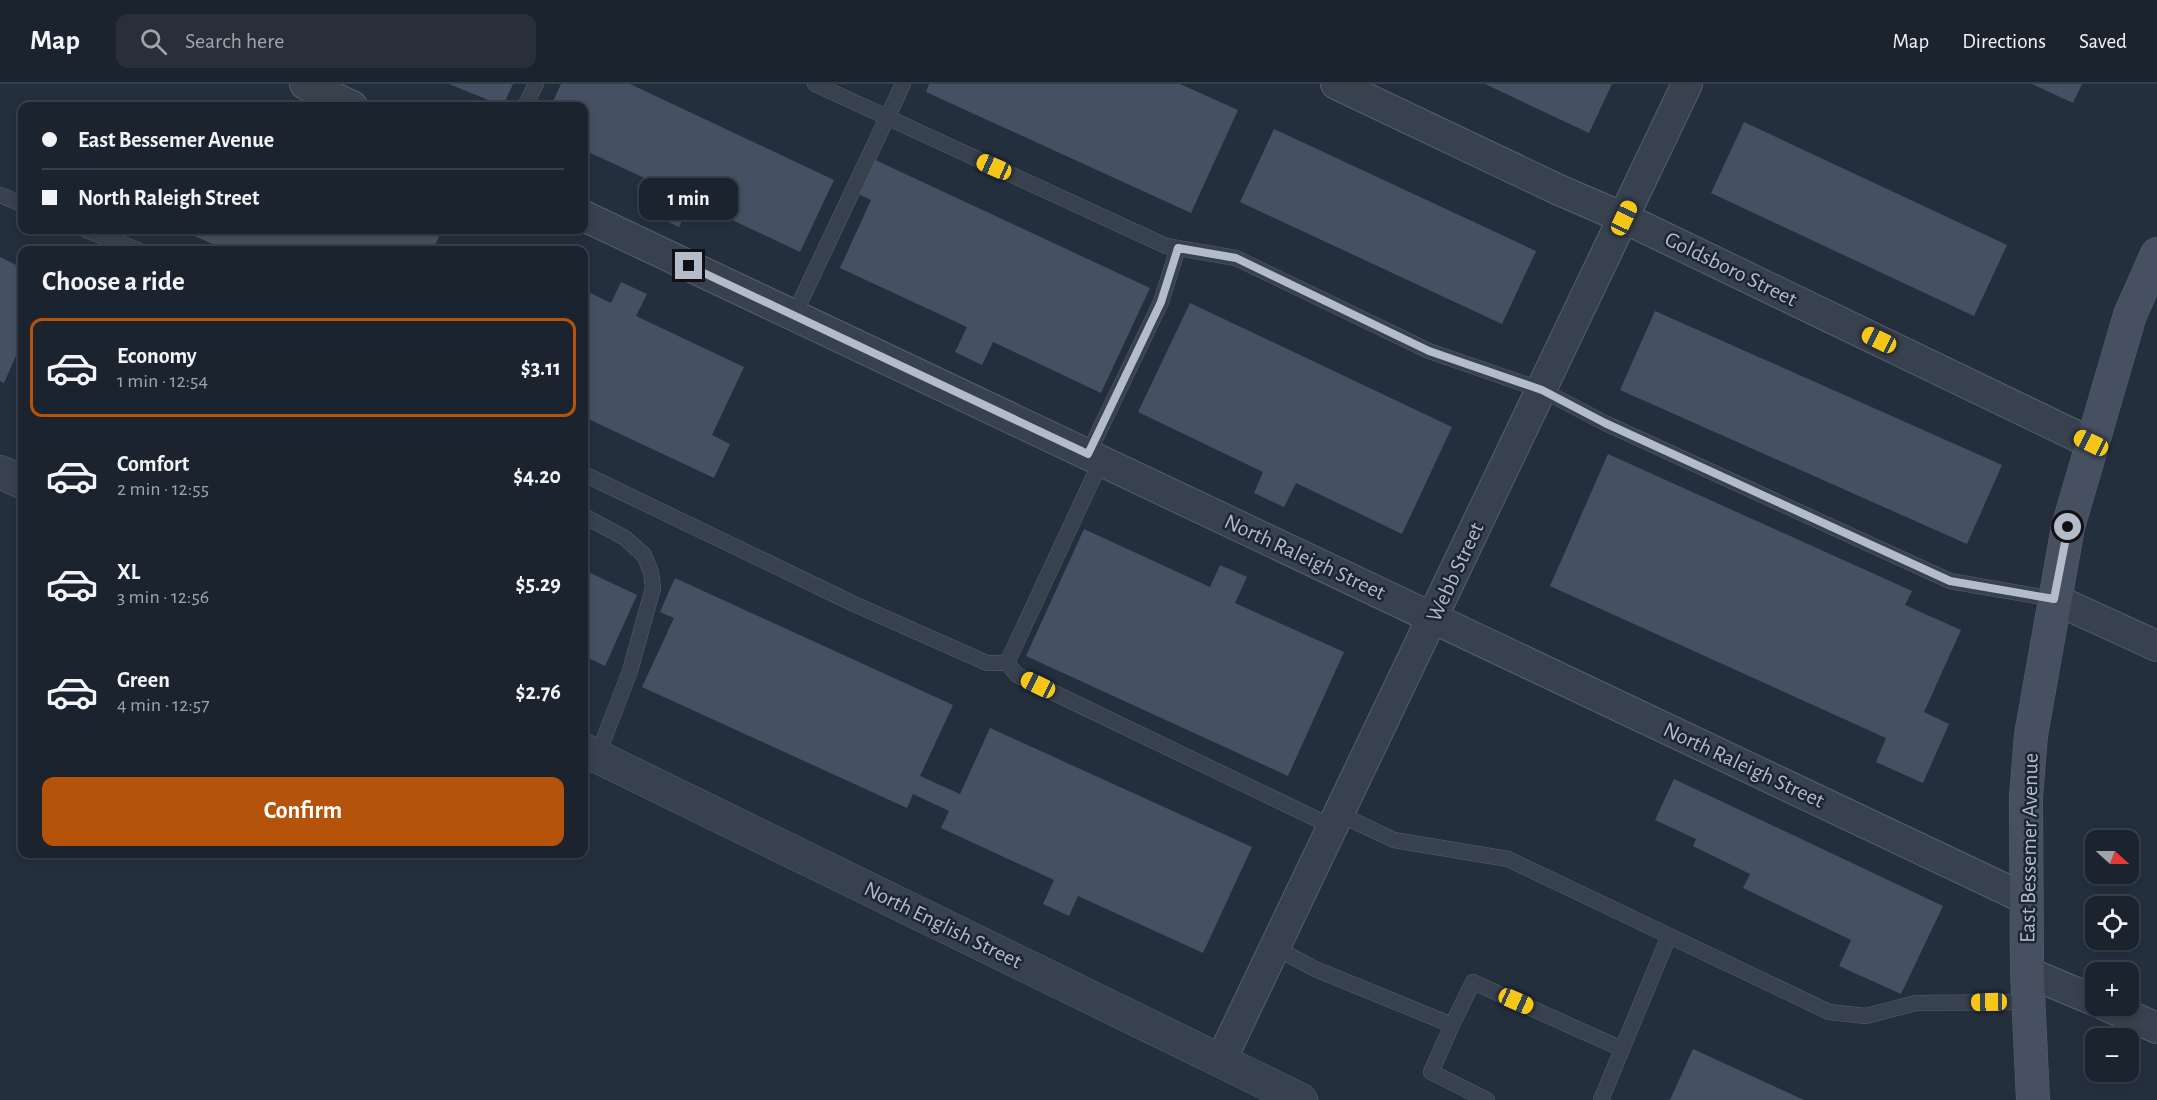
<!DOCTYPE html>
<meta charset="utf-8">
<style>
body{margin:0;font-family:"Alegreya Sans",sans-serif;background:#282f3a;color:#f1f3f6;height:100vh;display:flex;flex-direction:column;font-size:22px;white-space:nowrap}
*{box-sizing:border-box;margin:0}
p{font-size:20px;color:#a0a4aa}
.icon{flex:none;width:33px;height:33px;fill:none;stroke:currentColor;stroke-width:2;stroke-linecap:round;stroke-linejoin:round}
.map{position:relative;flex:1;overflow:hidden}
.sheet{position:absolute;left:18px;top:162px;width:570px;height:612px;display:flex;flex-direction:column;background:#1b232e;border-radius:12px;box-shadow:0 3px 9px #0003,0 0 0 2px #39404a}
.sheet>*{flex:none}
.hud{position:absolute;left:18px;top:18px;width:570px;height:132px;border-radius:12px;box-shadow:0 3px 9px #0003,0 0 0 2px #39404a;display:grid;align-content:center;height:132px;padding:0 24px;background:#1b232e}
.needle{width:39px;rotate:111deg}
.buttons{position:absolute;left:2085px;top:746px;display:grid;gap:12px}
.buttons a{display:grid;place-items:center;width:54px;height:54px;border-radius:12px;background:#1b232e;box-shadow:0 3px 9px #0003,0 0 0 2px #39404a;font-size:30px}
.end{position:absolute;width:27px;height:27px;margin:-14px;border:8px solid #b4bcc9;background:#111;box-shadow:0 0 0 3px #111}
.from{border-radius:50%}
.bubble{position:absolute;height:42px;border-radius:12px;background:#1b232e;box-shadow:0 3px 9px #0003,0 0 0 2px #39404a;font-size:20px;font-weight:600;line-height:42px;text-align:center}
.car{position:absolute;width:18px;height:36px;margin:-18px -9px;border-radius:8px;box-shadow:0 0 4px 2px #0007;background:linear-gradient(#f5c518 24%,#345 0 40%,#f5c518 0 76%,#345 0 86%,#f5c518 0)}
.hud b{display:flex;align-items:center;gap:21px;height:57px;font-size:22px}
.hud b+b{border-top:2px solid #39404a}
.hud i{width:15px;height:15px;background:#f1f3f6}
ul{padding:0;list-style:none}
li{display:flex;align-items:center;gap:18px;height:99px;margin:0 12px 9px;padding:0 12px;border:3px solid transparent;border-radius:12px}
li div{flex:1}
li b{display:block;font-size:22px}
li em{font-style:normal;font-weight:600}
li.active{border-color:#b45309}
li>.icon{width:54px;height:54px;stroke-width:1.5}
h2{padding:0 24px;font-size:27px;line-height:72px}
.cta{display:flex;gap:12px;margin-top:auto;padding:12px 24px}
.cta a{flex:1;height:69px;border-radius:12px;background:#b45309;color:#fff;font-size:24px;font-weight:600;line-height:69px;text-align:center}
header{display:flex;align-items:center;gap:36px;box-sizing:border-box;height:84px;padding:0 30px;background:#1b232e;border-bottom:2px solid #39404a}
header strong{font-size:28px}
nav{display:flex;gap:33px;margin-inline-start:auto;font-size:21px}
.search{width:420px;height:54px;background:#282f3a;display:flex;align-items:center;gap:15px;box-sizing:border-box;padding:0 21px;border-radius:12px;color:#a0a4aa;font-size:22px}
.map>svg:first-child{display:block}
.building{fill:#455162}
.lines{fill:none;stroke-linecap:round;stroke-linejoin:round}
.service-casing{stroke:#565f6c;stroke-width:16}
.minor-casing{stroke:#565f6c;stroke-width:32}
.tertiary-casing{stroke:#565f6c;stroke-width:34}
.secondary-casing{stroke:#565f6c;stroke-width:34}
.service{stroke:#38414e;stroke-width:15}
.minor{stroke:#38414e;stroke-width:30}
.tertiary{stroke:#38414e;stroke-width:33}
.secondary{stroke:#465061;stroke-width:33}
.route{stroke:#b4bcc9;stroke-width:8}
.labels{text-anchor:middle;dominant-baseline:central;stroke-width:5;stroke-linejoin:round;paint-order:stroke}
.street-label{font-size:22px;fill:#b4bcc9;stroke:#1d2633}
</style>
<header>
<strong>Map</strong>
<div class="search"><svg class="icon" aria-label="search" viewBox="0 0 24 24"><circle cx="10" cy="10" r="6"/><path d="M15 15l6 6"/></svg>Search here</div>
<nav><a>Map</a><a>Directions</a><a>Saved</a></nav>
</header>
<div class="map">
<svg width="2157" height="1016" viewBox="0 0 2157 1016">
<rect width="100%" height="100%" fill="#242f3e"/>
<g class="building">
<path d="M449,0H513L503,22Z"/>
<path d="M561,0H630L834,96L800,168L692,117L679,143L651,130L664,103L584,66V22H551Z"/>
<path d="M929,0H1180L1238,26L1191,129L926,8Z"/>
<path d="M1485,0H1612L1589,49Z"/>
<path d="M2032,0H2082L2073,19Z"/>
<path d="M1744,38L2007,161L1974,232L1711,109Z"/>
<path d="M1274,45L1536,167L1502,240L1240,118Z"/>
<path d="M871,74L1150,204L1101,309L993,258L982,281L955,268L967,243L840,184L871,116L854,108Z"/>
<path d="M181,146H442L433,166H226Z"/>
<path d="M0,173L22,184V258L4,299L0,297Z"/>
<path d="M621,198L647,210L636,232L744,283L712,351L730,360L714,394L584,333V206L611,219Z"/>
<path d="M1190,219L1452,343L1402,450L1296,399L1284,423L1254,409L1263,388L1138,328Z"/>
<path d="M1655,227L2002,381L1967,460L1620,306Z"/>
<path d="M1608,370L1912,507L1905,521L1961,546L1924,628L1949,640L1923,699L1876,678L1886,654L1550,502Z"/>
<path d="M1084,445L1210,503L1220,481L1247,493L1235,519L1344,568L1288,692L1026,572Z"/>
<path d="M584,486L637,511L605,582L584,572Z"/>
<path d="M675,494L953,621L920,692L960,710L990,644L1252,763L1203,869L1078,812L1069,832L1043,820L1054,796L941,744L949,727L913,710L907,724L642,603L674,534L660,528Z"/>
<path d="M1674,695L1943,822L1901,910L1839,882L1851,856L1743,804L1750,790L1693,762L1696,755L1655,736Z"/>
<path d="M1693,965L1804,1016H1670Z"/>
</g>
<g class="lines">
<g class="service-casing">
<g id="service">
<path d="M815,0L1166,162L1236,174L1429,267L1542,306L1605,339L1950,497L2054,515"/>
<path d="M525,22L536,0"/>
<path d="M0,111L22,120"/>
<path d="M86,146L138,166"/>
<path d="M794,231L903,0"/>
<path d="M1088,370L1161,218L1178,164"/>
<path d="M1101,377L1007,579L1017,591L1335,744"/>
<path d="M584,390L854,520L987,579H1007"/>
<path d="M584,432L625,454L644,471L651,488L653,504L630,587L597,673"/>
<path d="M1341,731L1394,756L1508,775L1829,928L1866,932L1916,919L2028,918"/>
<path d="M1276,864L1315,885L1452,941L1473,898L1622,965"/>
<path d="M1452,941L1431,988L1487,1016"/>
<path d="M1601,1016L1669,852"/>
</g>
</g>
<g class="minor-casing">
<g id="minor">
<path d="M305,0L352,22"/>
<path d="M1336,0L1559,106L1624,134L2091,359"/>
<path d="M584,132L2026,815"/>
<path d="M2054,515L2157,562"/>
<path d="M2027,888L2096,917"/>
<path d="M2105,921L2157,944"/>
<path d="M1221,976C1379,652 1533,326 1687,0"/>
</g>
</g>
<g class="tertiary-casing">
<g id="tertiary">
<path d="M0,388L22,398"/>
<path d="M584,666L1301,1016"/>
</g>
</g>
<g class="secondary-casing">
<path id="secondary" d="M2033,1016L2027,888L2026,713L2031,651L2068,443L2130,231L2157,170"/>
</g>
<use href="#service" class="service"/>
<use href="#minor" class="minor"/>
<use href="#tertiary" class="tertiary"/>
<use href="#secondary" class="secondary"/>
</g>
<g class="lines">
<path class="route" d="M689,182L1088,370L1161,218L1178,164L1236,174L1429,267L1542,306L1605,339L1950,497L2054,515L2068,443"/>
</g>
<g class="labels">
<g class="street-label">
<text transform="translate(1731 185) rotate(26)">Goldsboro Street</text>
<text transform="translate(1305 473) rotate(25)">North Raleigh Street</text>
<text transform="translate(1455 488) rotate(-65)">Webb Street</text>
<text transform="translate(1744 681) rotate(25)">North Raleigh Street</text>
<text transform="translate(2029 764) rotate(-89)">East Bessemer Avenue</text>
<text transform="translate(943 841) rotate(26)">North English Street</text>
</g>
</g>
</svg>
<div class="buttons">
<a><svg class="needle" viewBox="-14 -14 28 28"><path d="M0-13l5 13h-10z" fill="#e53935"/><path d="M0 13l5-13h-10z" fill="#a0a4aa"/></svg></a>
<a><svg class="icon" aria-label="locate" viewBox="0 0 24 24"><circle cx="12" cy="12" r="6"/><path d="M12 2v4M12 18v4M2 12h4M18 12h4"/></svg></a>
<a>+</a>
<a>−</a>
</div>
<i class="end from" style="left:2068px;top:443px"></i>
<i class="end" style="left:689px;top:182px"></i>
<div class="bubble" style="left:639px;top:94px;width:99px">1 min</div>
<i class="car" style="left:994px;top:83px;rotate:294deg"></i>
<i class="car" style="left:1624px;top:134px;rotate:25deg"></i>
<i class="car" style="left:1879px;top:256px;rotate:296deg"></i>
<i class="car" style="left:2091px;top:359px;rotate:296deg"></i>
<i class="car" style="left:1038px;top:601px;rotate:296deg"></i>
<i class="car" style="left:1516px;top:917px;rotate:114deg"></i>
<i class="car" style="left:1989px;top:918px;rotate:269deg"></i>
<div class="hud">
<b><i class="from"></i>East Bessemer Avenue</b>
<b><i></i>North Raleigh Street</b>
</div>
<section class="sheet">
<h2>Choose a ride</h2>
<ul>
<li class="active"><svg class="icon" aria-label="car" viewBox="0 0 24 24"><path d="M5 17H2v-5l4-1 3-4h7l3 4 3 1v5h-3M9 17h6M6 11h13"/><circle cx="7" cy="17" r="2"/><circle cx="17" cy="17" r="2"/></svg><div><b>Economy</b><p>1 min · 12:54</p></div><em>$3.11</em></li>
<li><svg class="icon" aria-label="car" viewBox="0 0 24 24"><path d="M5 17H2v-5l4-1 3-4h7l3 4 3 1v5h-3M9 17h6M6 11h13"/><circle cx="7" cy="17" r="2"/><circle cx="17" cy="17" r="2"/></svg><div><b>Comfort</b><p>2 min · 12:55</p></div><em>$4.20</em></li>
<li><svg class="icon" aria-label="car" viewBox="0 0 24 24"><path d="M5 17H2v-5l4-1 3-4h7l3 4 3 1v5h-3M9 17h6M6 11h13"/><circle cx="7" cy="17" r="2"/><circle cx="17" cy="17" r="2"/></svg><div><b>XL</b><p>3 min · 12:56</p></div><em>$5.29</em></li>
<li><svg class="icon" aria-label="car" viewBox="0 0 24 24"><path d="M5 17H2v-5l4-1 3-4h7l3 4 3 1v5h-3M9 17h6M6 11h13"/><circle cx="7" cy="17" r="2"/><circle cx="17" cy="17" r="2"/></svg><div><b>Green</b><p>4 min · 12:57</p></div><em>$2.76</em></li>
</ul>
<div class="cta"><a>Confirm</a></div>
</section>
</div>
